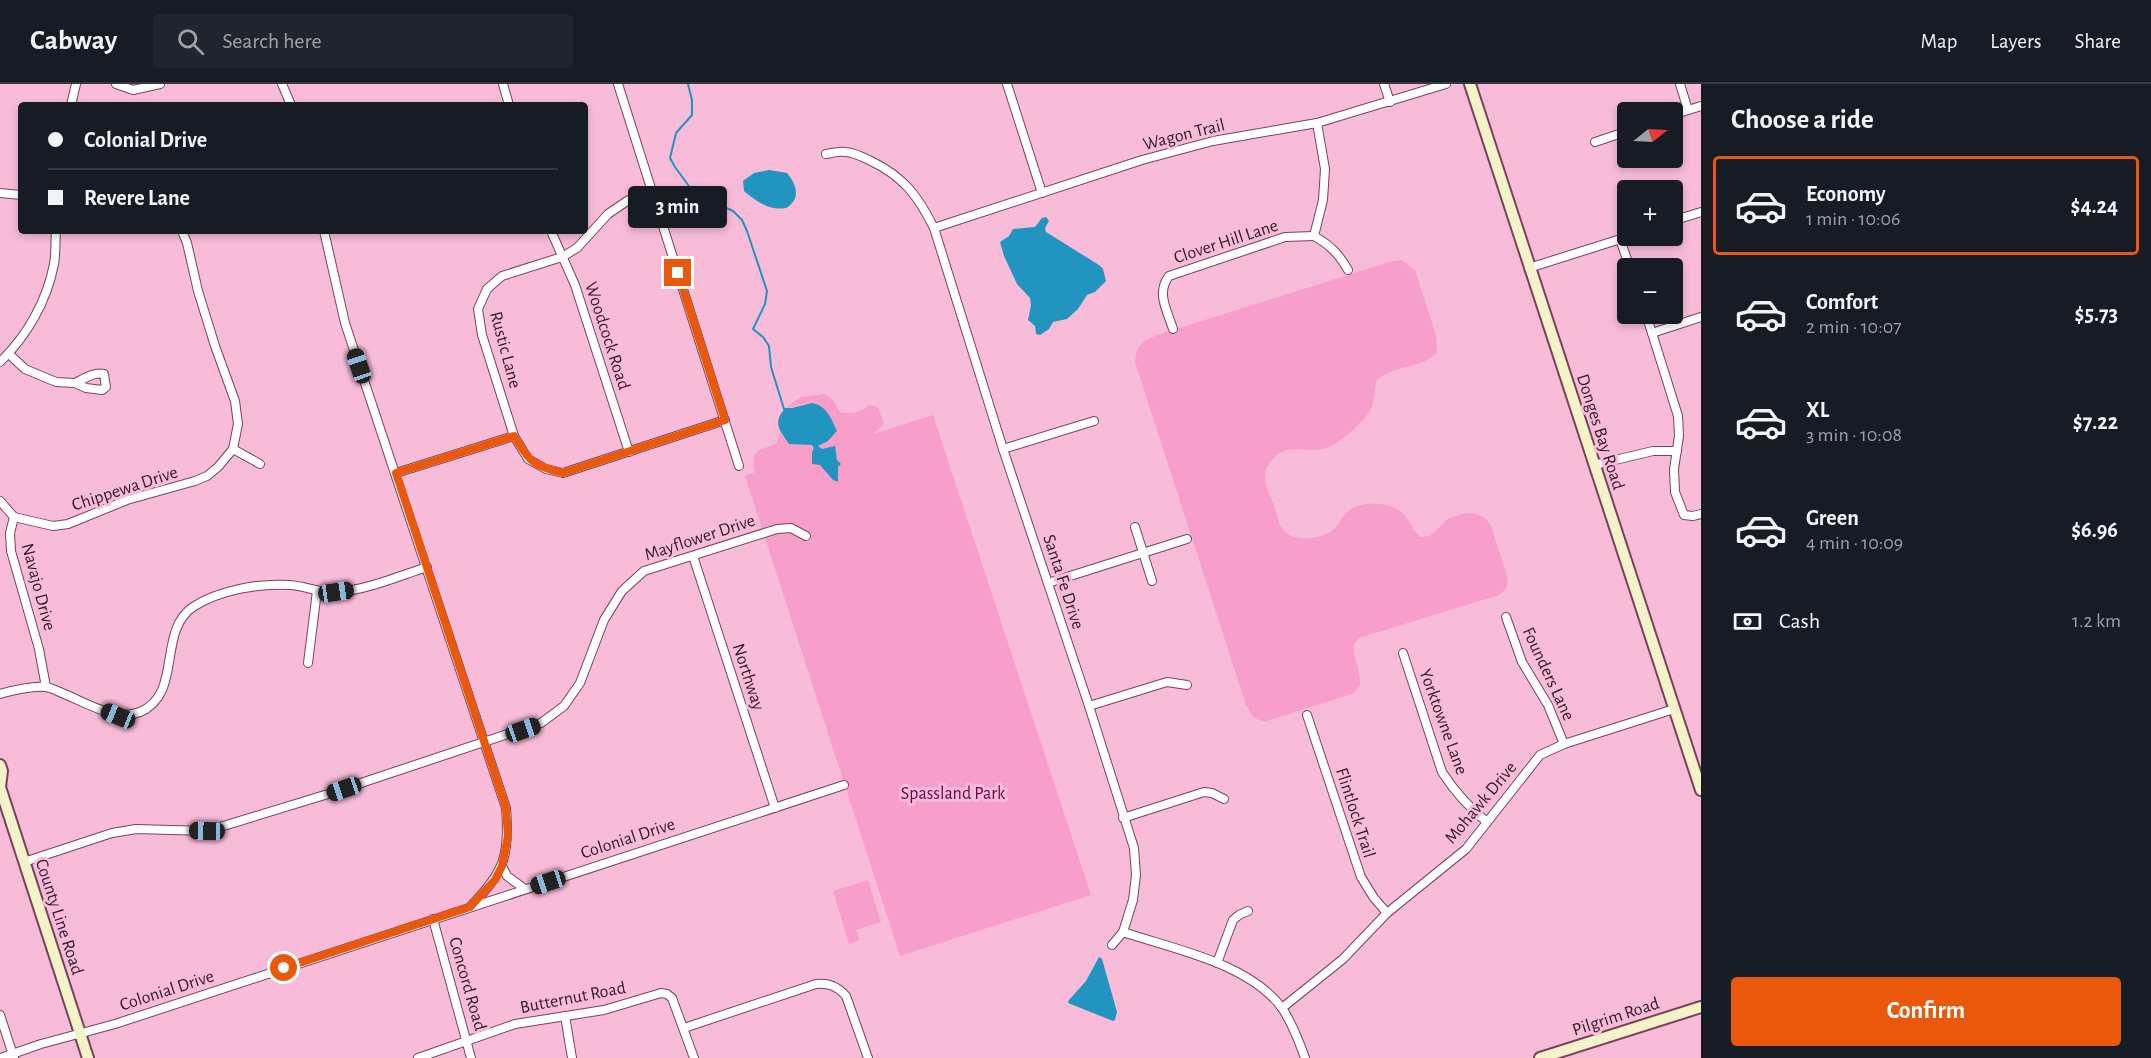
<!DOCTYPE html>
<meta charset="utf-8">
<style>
body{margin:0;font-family:"Alegreya Sans",sans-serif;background:#20242c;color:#f1f3f6;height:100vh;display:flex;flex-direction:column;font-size:22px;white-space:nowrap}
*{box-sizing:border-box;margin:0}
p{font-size:20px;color:#9ea1a6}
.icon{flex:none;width:33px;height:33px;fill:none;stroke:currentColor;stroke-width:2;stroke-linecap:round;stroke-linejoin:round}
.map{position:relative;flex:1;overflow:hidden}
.side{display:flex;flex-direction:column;background:#171b24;width:450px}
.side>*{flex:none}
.hud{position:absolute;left:18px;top:18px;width:570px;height:132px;border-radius:6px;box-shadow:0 3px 9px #0003;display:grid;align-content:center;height:132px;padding:0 30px;background:#171b24}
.needle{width:39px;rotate:72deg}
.buttons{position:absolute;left:1617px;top:18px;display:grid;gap:12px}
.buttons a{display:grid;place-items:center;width:66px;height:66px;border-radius:6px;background:#171b24;box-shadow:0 3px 9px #0003;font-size:30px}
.end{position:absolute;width:27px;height:27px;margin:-14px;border:8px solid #ea580c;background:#fff;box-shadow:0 0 0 3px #fff}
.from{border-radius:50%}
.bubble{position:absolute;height:42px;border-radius:6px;background:#171b24;box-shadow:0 3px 9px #0003;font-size:20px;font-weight:700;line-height:42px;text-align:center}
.car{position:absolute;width:18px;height:36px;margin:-18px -9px;border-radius:8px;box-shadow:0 0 4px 2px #0007;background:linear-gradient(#222 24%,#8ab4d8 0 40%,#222 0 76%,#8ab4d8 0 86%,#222 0)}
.hud b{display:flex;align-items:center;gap:21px;height:57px;font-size:22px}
.hud b+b{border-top:2px solid #363941}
.hud i{width:15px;height:15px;background:#f1f3f6}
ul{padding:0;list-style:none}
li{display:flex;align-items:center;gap:18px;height:99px;margin:0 12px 9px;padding:0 18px;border:3px solid transparent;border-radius:6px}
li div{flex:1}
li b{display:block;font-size:22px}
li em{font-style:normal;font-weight:700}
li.active{border-color:#ea580c}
li>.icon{width:54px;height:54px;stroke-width:1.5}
h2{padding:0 30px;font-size:27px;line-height:72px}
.pay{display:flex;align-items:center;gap:15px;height:66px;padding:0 30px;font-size:22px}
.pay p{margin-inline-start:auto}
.action{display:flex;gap:12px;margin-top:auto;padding:12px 30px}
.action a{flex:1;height:69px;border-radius:6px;background:#ea580c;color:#fff;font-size:24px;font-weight:700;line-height:69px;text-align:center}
header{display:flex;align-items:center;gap:36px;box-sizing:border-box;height:84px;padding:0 30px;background:#171b24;border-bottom:2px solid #363941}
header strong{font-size:28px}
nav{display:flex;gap:33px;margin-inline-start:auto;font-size:21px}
.search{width:420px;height:54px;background:#20242c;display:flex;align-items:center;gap:15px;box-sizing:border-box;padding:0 21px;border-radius:6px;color:#9ea1a6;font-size:22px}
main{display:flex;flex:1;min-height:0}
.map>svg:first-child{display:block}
.green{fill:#f79fca}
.water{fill:#2194bf}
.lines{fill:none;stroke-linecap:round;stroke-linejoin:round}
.stream{stroke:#2194bf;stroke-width:2}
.street-casing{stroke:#76435d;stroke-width:10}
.secondary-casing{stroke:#76435d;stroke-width:14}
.street{stroke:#fff;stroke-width:8}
.secondary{stroke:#f4f3c7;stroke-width:10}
.route{stroke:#ea580c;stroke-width:8}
.labels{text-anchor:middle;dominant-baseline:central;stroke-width:6;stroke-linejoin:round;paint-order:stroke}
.street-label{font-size:18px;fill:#301a25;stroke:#f9bcd8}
.park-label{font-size:18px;fill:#670544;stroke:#f9bcd8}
</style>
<header>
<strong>Cabway</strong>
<div class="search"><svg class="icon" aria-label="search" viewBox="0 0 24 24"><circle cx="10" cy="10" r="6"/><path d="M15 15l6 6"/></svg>Search here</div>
<nav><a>Map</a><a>Layers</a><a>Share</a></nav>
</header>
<main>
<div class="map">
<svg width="1701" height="974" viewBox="0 0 1701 974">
<rect width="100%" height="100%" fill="#f9bcd8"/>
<g class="green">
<path d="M1401,176L1415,186L1436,251L1437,269C1421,285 1396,280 1377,296C1374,305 1376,313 1372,322C1367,336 1340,360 1326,364C1303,371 1286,355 1269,380C1260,393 1268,407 1273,419C1276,426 1277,434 1280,441C1289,458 1313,457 1328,449C1339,444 1341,432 1349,426C1364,417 1387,417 1401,428C1409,434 1412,445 1420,453L1430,452L1449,434L1465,429L1477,430L1486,435L1491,442L1508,495L1506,505L1499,511L1359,554L1354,560C1353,575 1361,587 1360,602L1352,610L1264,638L1254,634L1246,621L1135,278C1137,260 1142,258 1157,251L1389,178Z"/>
<path d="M825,310L833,316L840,328C850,330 862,329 869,321L878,323L884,340L873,350L933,331L1091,811L900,872L745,392L755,388C749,365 760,367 777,359L780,348L789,360L812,361L814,364L812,368L834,362L822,365L818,362L828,357L837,348C834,338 825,320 813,319C805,319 794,323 785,324L801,313Z"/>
<path d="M868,796L881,838L856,846L859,856L849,860L833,807Z"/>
</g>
<g class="water">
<path d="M769,86L787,89C797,101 801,115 786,124C769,127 756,117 744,107L743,97L754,89Z"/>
<path d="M1046,133L1049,137L1045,144L1046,148L1099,181L1103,185L1106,197L1095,208L1087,211L1078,225L1067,235L1053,238L1049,245L1040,251L1036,250L1035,242L1028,236L1031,221L1030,214L1017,200L1004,172L1000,158L1009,152L1013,145L1035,143L1042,134Z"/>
<path d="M812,319C826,321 832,335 837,347L828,357L818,362L822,365L835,362L837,376L841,380L838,383V398L833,396L820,381L812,380V368L814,364L812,361L789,360C780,346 772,340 785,324H792Z"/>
<path d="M1099,873L1102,875L1117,928L1115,936L1113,937L1068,919L1069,916L1086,897Z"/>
</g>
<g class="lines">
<path class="stream" d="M688,0L692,16V31L676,49L670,74L675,83L694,109L733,127L742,136L747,147L767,207L765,220L753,245L763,253L769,262L771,283L784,325"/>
<g class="street-casing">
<g id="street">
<path d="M116,0L133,6L160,0"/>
<path d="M282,0L291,21"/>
<path d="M503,0L509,21"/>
<path d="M618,0L739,382"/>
<path d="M1007,0L1042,109"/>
<path d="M1384,0L1390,18"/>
<path d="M1680,0L1688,26"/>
<path d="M71,21L76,0"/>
<path d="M1672,31L1701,22"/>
<path d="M1317,39L1325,85L1323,116L1314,152C1330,161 1339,170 1348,186"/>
<path d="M1595,58L1628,47"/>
<path d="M826,70C832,69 839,67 845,68C853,68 863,73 871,77C904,93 918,112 934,144L1003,365L1089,622L1134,764L1136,791L1133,816L1123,848L1112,861"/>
<path d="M651,105L627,117L608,130L577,164L562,173L502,192L487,205L478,225L482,251L514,352L528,375L546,385L563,389L725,336"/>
<path d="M0,109L21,111"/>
<path d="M1672,137L1701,128"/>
<path d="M934,144L1142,76L1213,57L1317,39L1446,0"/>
<path d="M324,147L345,239L506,724C510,772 504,788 471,822"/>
<path d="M551,147L575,201L629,368"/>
<path d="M1620,155L1630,184"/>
<path d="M1529,184L1630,152"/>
<path d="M1646,230L1678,332L1679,352L1674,385L1675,408L1684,431L1693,432L1701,430"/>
<path d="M1173,245C1167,226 1156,209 1169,192L1285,153L1314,152"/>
<path d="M1652,249L1701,233"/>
<path d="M9,270L25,285L56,298L75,299L86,304L102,306L106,303L104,290C94,288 85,294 75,299"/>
<path d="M0,278C27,252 47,217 54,180C56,170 55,158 56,147"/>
<path d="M233,365L260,380"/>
<path d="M1003,365L1094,337"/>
<path d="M1594,381L1653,367H1677"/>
<path d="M396,389L514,352"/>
<path d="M0,417L14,433"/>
<path d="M14,433L53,442L68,440L127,416L195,397L207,392L218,383L233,365L238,340L235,317L215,262L198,207L187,159L182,147"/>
<path d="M14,433L10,449L11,467L39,565L46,603"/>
<path d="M1135,443L1152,497"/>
<path d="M693,472L775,724"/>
<path d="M1048,499L1187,455"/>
<path d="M1506,533L1522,578L1548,621L1564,660"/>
<path d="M1403,569L1442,688C1455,708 1468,723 1487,738"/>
<path d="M308,579L317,507"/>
<path d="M0,610C11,607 33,602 45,603C50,603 57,607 62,609C85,618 115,638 140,628C183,610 157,547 193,523C219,506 259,499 290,501C306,502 322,510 339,508C369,505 399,492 427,483"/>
<path d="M1089,622L1167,598L1187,601"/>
<path d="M1307,631L1361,793L1374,814L1387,829"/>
<path d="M1123,734L1204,708L1212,709L1224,715"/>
<path d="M24,778L112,749L136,745L207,747L328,710L541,639L564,622L580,599L604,536L622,507L644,487L777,445L791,444L806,452"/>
<path d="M502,782L507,792L525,805"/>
<path d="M433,835L471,974"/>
<path d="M1123,848C1173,865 1249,879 1282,924C1292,939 1299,957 1305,974"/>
<path d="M1217,879L1233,836L1239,831L1248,827"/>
<path d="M1282,924L1343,875L1387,829L1466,765L1540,671L1564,660L1674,625"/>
<path d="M0,931L14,974"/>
<path d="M565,932L572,974"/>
<path d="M684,944L816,900C829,899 837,902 846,912L868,974"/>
<path d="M1,974L41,960L115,940L844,701"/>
<path d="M418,974L515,940L604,926L661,909L667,910L672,914L694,974"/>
</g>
</g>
<g class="secondary-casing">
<g id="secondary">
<path d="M1470,0L1701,706"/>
<path d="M0,681L2,687L0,703L88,974"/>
<path d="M1540,974L1701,923"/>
</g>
</g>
<use href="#street" class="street"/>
<use href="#secondary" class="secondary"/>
</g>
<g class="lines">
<path class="route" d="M284,884L470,823L495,796L502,782L508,752L506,724L396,389L514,352C529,377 533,382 563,389L725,336L678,189"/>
</g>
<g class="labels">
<g class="street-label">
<text transform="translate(1184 51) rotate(-14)">Wagon Trail</text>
<text transform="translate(1226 158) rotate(-18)">Clover Hill Lane</text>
<text transform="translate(607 252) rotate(72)">Woodcock Road</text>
<text transform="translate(505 266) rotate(75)">Rustic Lane</text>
<text transform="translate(1600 348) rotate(72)">Donges Bay Road</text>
<text transform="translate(125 405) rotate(-18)">Chippewa Drive</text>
<text transform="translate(700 454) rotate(-18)">Mayflower Drive</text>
<text transform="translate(1063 498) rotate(72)">Santa Fe Drive</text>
<text transform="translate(38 503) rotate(75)">Navajo Drive</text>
<text transform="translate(1548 590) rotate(65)">Founders Lane</text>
<text transform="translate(748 593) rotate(72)">Northway</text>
<text transform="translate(1443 638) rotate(70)">Yorktowne Lane</text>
<text transform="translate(1481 719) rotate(-50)">Mohawk Drive</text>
<text transform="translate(1355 729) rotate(72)">Flintlock Trail</text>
<text transform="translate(628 755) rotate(-18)">Colonial Drive</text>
<text transform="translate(59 833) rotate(72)">County Line Road</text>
<text transform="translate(467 900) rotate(74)">Concord Road</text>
<text transform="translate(167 907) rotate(-18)">Colonial Drive</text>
<text transform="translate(573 914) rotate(-11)">Butternut Road</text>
<text transform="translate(1616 933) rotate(-18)">Pilgrim Road</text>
</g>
<g class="park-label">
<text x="953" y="710">Spassland Park</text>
</g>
</g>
</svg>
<div class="buttons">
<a><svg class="needle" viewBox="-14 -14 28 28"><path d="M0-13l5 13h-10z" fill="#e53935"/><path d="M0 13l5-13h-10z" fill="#9ea1a6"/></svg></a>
<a>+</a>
<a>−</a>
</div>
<i class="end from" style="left:284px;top:884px"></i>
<i class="end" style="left:678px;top:189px"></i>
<div class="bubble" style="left:628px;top:102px;width:99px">3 min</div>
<i class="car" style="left:359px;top:282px;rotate:341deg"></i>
<i class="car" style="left:336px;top:508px;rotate:82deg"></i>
<i class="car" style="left:118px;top:632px;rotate:292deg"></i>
<i class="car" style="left:523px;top:646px;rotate:71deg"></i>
<i class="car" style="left:344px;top:705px;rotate:251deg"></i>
<i class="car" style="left:207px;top:747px;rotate:271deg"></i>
<i class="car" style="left:548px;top:798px;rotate:252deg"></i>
<div class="hud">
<b><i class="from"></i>Colonial Drive</b>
<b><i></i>Revere Lane</b>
</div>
</div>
<section class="side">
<h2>Choose a ride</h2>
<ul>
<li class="active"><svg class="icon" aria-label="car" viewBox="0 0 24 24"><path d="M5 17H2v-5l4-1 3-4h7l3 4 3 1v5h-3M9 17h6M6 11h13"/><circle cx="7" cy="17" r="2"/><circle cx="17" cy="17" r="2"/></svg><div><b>Economy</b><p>1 min · 10:06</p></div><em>$4.24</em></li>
<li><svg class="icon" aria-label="car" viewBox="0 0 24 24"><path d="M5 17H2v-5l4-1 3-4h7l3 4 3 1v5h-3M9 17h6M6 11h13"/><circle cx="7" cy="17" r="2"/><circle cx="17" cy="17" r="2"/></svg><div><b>Comfort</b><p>2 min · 10:07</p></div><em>$5.73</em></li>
<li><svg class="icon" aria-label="car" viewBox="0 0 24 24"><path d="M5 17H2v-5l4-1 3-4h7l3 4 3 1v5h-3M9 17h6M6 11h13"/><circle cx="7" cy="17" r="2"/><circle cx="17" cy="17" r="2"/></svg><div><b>XL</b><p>3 min · 10:08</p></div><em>$7.22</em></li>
<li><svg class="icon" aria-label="car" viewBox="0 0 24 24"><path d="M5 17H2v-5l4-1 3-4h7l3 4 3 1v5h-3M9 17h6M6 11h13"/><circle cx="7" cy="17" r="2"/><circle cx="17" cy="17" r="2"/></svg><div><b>Green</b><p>4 min · 10:09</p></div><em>$6.96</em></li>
</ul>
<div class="pay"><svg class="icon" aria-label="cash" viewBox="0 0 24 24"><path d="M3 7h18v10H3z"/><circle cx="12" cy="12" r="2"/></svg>Cash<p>1.2 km</p></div>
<div class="action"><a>Confirm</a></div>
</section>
</main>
